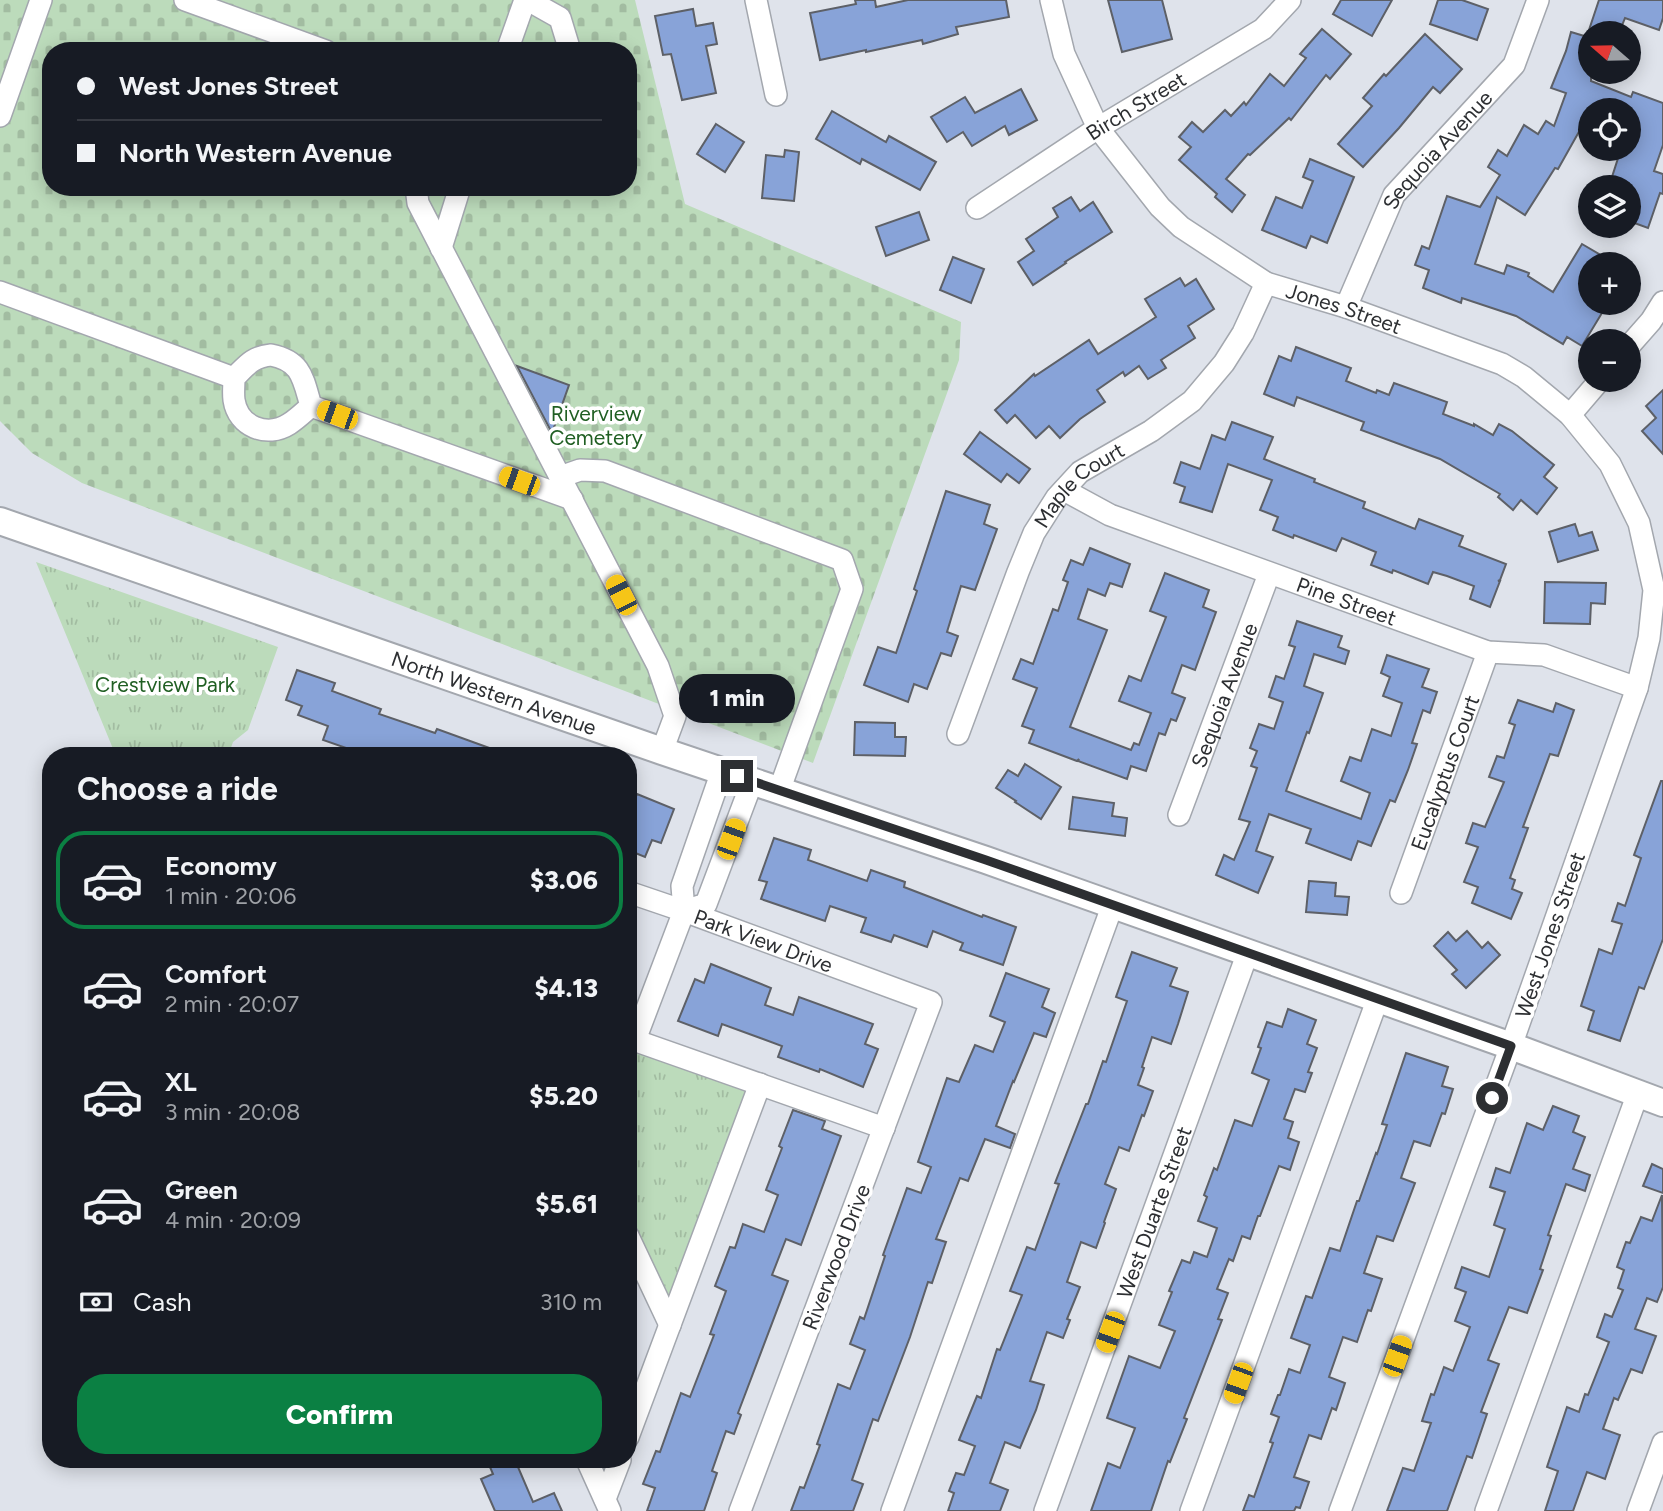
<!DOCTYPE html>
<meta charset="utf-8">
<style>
body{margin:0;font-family:Figtree,sans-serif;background:#20242c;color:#f1f3f6;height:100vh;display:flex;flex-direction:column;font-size:26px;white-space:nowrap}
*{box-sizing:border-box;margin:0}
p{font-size:23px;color:#9ea1a6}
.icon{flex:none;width:38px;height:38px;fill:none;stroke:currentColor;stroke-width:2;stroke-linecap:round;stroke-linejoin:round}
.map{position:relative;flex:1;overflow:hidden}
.side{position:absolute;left:42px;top:747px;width:595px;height:721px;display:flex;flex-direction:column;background:#171b24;border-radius:28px;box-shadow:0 4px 18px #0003}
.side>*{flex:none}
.guide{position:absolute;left:42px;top:42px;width:595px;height:154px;border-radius:28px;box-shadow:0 4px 18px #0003;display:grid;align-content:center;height:154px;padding:0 35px;background:#171b24}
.needle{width:46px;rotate:290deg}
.fabs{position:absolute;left:1578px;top:21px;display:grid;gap:14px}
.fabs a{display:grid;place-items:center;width:63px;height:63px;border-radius:50%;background:#171b24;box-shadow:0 4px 18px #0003;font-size:35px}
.end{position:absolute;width:32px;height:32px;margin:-16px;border:9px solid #2d2f32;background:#fff;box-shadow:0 0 0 4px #fff}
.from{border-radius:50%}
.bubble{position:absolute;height:49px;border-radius:24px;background:#171b24;box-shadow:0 4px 18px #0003;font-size:23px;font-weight:800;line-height:49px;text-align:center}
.car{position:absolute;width:21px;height:42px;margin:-21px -10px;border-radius:9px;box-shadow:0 0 5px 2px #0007;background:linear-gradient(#f5c518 24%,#345 0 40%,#f5c518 0 76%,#345 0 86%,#f5c518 0)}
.guide b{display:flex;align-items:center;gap:24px;height:66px;font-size:26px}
.guide b+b{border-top:2px solid #363941}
.guide i{width:18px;height:18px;background:#f1f3f6}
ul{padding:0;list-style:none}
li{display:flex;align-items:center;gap:21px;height:98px;margin:0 14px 10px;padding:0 21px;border:4px solid transparent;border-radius:28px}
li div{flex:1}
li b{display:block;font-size:26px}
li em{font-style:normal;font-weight:800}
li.on{border-color:#0b8043}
li>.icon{width:63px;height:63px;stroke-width:1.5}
h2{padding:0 35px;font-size:32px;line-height:84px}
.pay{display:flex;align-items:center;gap:18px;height:77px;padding:0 35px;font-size:26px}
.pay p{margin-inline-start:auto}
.action{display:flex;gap:14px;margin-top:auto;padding:14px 35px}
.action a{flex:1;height:80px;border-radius:28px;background:#0b8043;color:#fff;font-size:28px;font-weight:800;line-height:80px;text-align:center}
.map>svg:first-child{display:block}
.grass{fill:url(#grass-tufts)}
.cemetery{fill:url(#cemetery-stones);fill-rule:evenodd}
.building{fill:#88a3d8;stroke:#5d6067;stroke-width:2}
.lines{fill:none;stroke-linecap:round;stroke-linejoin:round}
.minor-casing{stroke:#a3a7ae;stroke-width:24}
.major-casing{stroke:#a3a7ae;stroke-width:30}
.minor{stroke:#fff;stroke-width:21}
.major{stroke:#fff;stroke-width:26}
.route{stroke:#2d2f32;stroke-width:9}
.labels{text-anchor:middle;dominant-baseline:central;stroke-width:7;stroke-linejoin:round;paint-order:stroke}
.street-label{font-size:21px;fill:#2d2f32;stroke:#fff}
.park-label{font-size:21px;fill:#205f23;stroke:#fff}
</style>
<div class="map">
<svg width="1663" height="1511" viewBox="0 0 1663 1511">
<defs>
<pattern id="grass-tufts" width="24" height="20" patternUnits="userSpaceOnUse" patternTransform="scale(1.75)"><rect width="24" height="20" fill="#bcdbbb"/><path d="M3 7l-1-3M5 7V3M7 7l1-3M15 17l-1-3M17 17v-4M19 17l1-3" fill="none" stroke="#a2bca1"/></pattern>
<pattern id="cemetery-stones" width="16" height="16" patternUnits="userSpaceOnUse" patternTransform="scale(1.75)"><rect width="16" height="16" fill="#bcdbbb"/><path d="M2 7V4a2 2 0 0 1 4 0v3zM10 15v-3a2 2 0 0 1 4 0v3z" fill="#a2bca1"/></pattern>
</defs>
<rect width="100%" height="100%" fill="#dfe3eb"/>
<g class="grass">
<path d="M36,562L278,647L248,730L233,742L228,756H116Z"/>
<path d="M628,1036L760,1084L670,1325L628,1236Z"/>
</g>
<path class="cemetery" d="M0,0H635L685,204L961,322L959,360L813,763L82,483L32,453L0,421ZM51,51H628V187H51Z"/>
<g class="building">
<path d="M855,0H875L876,7L908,0H1006L1009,17L956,27L958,34L923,44L922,40L866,52V50L820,60L810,13L856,4Z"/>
<path d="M1108,0H1162L1172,39L1122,52Z"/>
<path d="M1341,0H1392L1372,36L1333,14Z"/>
<path d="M1438,0H1462L1488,9L1477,40L1430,24Z"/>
<path d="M1599,0H1663V18L1659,30L1625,18L1619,33H1588Z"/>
<path d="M693,9L696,26L713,23L717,44L706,46L716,93L682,100L671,54L663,55L655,16Z"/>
<path d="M1322,29L1351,54L1330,79L1326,75L1291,120L1289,118L1250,155L1248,154L1226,179L1245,195L1232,212L1215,197L1217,194L1179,160L1191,147L1179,137L1192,122L1203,132L1225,110L1231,116L1244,102L1246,105L1270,74L1284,86L1306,58L1300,54Z"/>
<path d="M1571,32L1591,38V81L1631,97L1633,92L1663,103V145L1654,171L1663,174V194L1660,193L1648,228L1629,221V183L1612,177L1621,149H1629V110H1591L1587,122L1585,121L1558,169L1555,168L1525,215L1497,197L1475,264L1504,274L1507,265L1529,273L1528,276L1553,292L1582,244L1616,264H1591V303H1608L1582,346L1567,337L1563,344L1516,316L1462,298L1461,303L1423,288L1429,270L1415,265L1422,246L1429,249L1447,196L1480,207L1500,175L1488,167L1498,150L1507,156L1524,125L1538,134L1546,121L1554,126L1566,93L1551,88L1566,51Z"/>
<path d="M1425,34L1462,69L1440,93L1433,87L1399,128L1363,167L1338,144L1372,106L1363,98L1384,74L1386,76Z"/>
<path d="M1021,89L1037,120L1009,135L1005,126L972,146L963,132L947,142L931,117L965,97L975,113Z"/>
<path d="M832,111L886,142L889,136L936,162L920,190L862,159L860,164L816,139Z"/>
<path d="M716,124L744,142L725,172L697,154Z"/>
<path d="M785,150L799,152L794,201L762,198L766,155L784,157Z"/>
<path d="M1310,159L1354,177L1327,243L1311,236L1306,248L1262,230L1276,197L1302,208L1313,181L1303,177Z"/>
<path d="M1071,197L1080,211L1093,202L1112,232L1065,262L1066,263L1033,285L1018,262L1034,251L1026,239L1058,217L1053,208Z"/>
<path d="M919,212L929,240L886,256L876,227Z"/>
<path d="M953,257L984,269L971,303L940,290Z"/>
<path d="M1180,278L1185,286L1196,279L1214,309L1188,326L1195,338L1161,360L1166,368L1148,379L1139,366L1125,376L1123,372L1097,390L1105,402L1080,419L1060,438L1049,426L1036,438L1015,415L1007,423L995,410L1034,374L1035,376L1089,340L1098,354L1156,317L1145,299Z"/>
<path d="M1296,347L1351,368L1346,381L1376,393L1377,390L1389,395L1394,383L1447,402L1443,414L1474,426V424L1493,435L1499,424L1512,431L1554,465L1544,477L1557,488L1537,514L1521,500L1513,510L1498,497L1500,494L1440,459L1361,430L1364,422L1297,397L1294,406L1264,394L1279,356L1291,361Z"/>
<path d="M517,366L569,385L552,433Z"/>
<path d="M1663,390V454L1642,431L1656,418L1646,406Z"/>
<path d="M1232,422L1273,437L1264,459L1315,479L1314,482L1365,502L1363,508L1415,529L1419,519L1463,536L1459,546L1506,564L1500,580L1498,581H1500L1490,607L1470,599L1474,586L1447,576L1433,572L1428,584L1393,570L1392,573L1371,565L1376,552L1342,538L1336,551L1294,535L1293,538L1273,530L1278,517L1260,510L1272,480L1228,464L1212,512L1180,502L1185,487L1174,483L1181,462L1200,469L1212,435L1225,440Z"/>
<path d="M980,432L1030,469L1019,483L1007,474L1001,482L964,454Z"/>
<path d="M946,491L990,505L984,524L997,529L975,590L961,586L947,632L958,636L951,656L941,653L927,689L914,684L908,702L864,685L878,647L896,653L917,591L914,589Z"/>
<path d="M1575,524L1579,536L1592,532L1598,550L1558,562L1549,532Z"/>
<path d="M1090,548L1130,564L1122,587L1110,583L1105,596L1088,589L1078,619L1107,630L1070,727L1131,750L1134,743L1139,745L1151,713L1119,701L1129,676L1141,681L1166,617L1150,611L1165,573L1209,590L1203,607L1216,612L1195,670L1182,665L1172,693L1185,698L1176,721L1171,719L1165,735L1159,733L1146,771L1131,766L1127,779L1078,761L1079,759L1077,761L1029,743L1034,730L1022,726L1037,688L1013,679L1021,659L1033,664L1053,609L1058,611L1068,582L1063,580L1071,560L1083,565Z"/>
<path d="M1545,582L1606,583L1605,604L1591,603L1590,624L1544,623Z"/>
<path d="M1297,621L1342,636L1338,647L1349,651L1345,664L1314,654L1304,686L1323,693L1309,733L1307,732L1286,791L1361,819L1370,793L1341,781L1350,757L1361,761L1372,729L1391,736L1402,703L1383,696L1390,677L1381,673L1387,655L1429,669L1422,687L1437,692L1430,713L1423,710L1412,743L1417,744L1408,770L1395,802L1390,800L1371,846L1358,841L1351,860L1306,843L1311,829L1269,814L1256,851L1273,857L1258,893L1216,875L1224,855L1234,860L1250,822L1239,819L1257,768L1251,766L1257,751L1250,748L1259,724L1274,729L1283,702L1269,697L1276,676L1284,679L1295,647L1289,645Z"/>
<path d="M297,670L335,683L332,691L381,709L379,714L435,733L437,729L506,754V756H369L323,740L328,726L298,715L302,706L286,700Z"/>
<path d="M1518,700L1553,712L1556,703L1574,710L1558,756L1550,754L1523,827L1528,828L1510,878L1515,880L1512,889L1522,893L1511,919L1472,903L1478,887L1464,882L1478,847L1466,843L1473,823L1485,827L1504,782L1489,777L1497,756L1504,758L1515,725L1509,723Z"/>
<path d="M855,722L895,723V737H906L905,756L854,755Z"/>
<path d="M1025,764L1061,787L1041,819L1015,802L1016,801L996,788L1008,770L1018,776Z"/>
<path d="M1661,781H1663V939L1644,989L1639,987L1620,1041L1588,1030L1594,1011L1581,1006L1599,949L1612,954L1622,924L1612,921L1618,903L1625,906L1641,858L1634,855Z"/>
<path d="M637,794L674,809L661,843L652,840L645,857L628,850V817Z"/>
<path d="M1073,797L1114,803L1112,816L1127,818L1125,836L1069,829Z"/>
<path d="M774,838L811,850L808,860L867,881L871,870L905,882L904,887L982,917L983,915L1016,927L1003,965L960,950L963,943L933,931L927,947L894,935L891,942L861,932L866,918L830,906L825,921L761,899L767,882L759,880Z"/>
<path d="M1309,881L1336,883L1335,896L1349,897L1347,915L1306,912Z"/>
<path d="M1467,931L1482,948L1488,942L1500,955L1466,988L1452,974L1457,970L1434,946L1448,932L1456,941Z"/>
<path d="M1132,952L1177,968L1170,986L1188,992L1178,1024L1171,1044L1152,1037L1142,1067L1144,1068L1138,1085L1153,1091L1144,1116L1142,1115L1129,1151L1119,1147L1105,1184L1116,1189L1104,1222L1105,1223L1096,1248L1081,1242L1067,1282L1080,1287L1067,1319L1070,1320L1063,1338L1047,1332L1030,1381L1044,1385L1036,1410L1020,1448L1005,1442L990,1483L1008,1490L1000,1511H948L954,1493L949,1491L956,1473L964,1475L975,1446L959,1440L977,1396L981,1398L997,1349L1000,1350L1022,1295L1010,1291L1027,1247L1035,1250L1059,1184L1055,1183L1086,1104H1088L1103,1061L1106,1062L1127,1001L1116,997Z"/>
<path d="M711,964L771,988L765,1005L793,1015L799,997L873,1024L865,1044L878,1049L863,1087L820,1069L819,1072L778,1057L782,1046L722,1024L718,1036L678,1021L695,979L704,983Z"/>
<path d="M1006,973L1049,989L1042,1007L1055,1013L1046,1037L1034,1033L1014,1082L1013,1081L996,1126L1015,1134L1010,1148L985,1139L968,1181L960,1178L936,1239L946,1242L932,1283L928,1282L910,1337L878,1421L873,1419L852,1480L863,1484L853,1511H791L800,1487L804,1488L820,1445L817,1444L838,1384L850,1389L865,1350L850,1344L860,1317L864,1319L885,1256L883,1255L907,1188L921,1193L931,1167L918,1162L947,1078L959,1082L975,1045L993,1052L1005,1022L990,1016Z"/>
<path d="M1288,1009L1316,1020L1307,1044L1317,1048L1308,1072L1312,1073L1305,1092L1295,1089L1284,1119L1293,1122L1288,1138L1299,1142L1290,1170L1279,1166L1260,1216H1258L1250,1239L1242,1236L1233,1261L1229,1259L1217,1289L1228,1293L1218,1319L1222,1320L1184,1418L1187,1419L1170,1462L1168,1461L1151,1511H1091L1108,1463L1120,1468L1135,1428L1107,1418L1129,1356L1160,1368L1175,1331L1159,1325L1172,1292L1169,1291L1182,1260L1190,1263L1194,1252L1207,1257L1217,1228L1198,1221L1207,1197L1204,1195L1214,1168L1217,1170L1235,1120L1252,1126L1269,1080L1252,1073L1261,1048L1258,1047L1267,1022L1282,1027Z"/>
<path d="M1406,1053L1448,1067L1442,1086L1453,1089L1445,1114L1442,1113L1430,1146L1414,1141L1401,1178L1415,1183L1393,1241L1377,1236L1364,1273L1382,1279L1371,1311L1368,1310L1357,1342L1343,1337L1329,1377L1345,1383L1336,1410L1332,1408L1321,1439L1309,1435L1294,1477L1309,1482L1300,1508L1296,1507L1294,1511H1243L1249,1495L1254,1497L1273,1443L1270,1442L1279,1417L1271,1414L1278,1395H1280L1289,1369L1300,1373L1310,1345L1291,1338L1306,1296L1312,1298L1330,1248L1340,1251L1357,1201H1359L1376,1153L1377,1154L1387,1125L1382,1124Z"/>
<path d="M1553,1106L1579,1116L1573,1132L1585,1137L1573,1169L1590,1175L1585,1191L1566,1184L1548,1235L1551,1236L1540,1269L1543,1270L1527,1313L1509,1307L1488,1360L1499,1364L1481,1412L1487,1414L1472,1458L1467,1456L1447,1511H1387L1403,1468L1414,1471L1431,1423L1422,1421L1431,1394L1434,1395L1444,1367L1453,1371L1470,1327L1455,1321L1466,1292L1455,1288L1462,1267L1489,1277L1505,1229L1494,1225L1505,1192L1490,1187L1496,1168L1510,1173L1527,1123L1543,1130Z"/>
<path d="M793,1110L825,1121L822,1129L841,1136L801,1245L786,1239L772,1275L788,1281L738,1413L741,1415L734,1434L726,1431L712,1471L717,1473L704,1511H647L655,1488L643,1484L656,1451L660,1452L681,1393L690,1397L714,1335L710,1334L726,1291L715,1286L730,1247L735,1248L743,1224L764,1232L778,1195L766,1190L782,1148L779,1146Z"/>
<path d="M1652,1164L1663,1169V1193L1643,1186Z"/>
<path d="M1662,1195L1663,1287L1657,1302L1647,1298L1635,1329L1656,1336L1642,1373L1631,1369L1618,1400L1614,1398L1603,1429L1620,1435L1605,1479L1587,1472L1573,1511H1545L1558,1471L1547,1467L1567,1407L1579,1412L1585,1394L1588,1395L1609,1342L1597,1337L1605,1314L1612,1317L1623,1290L1618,1288L1624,1270L1617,1267L1626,1242L1630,1243L1641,1217L1652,1221Z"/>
<path d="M487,1460H515L533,1502L554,1493L562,1511H495L481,1479L493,1474Z"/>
</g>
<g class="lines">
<g class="minor-casing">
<g id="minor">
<path d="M185,0L326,51"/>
<path d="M528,0L560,18L570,51"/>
<path d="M756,0L776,95"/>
<path id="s1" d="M1051,0L1064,54L1098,128L1160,207L1181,227L1266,283L1346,307L1502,364L1524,377L1570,415L1610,464L1639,523L1654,590L1649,638L1637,688L1511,1046L1340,1511"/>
<path d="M507,51L525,0"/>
<path d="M0,116L41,0"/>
<path d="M416,187L418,203L658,666L675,716L662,751"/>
<path id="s2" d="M977,208L1098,128L1263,29L1290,0"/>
<path d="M441,248L460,187"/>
<path d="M0,292L234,378"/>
<path id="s3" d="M1346,307L1394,195L1514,65L1538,0"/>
<path d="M1629,346L1651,321L1663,302"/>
<path d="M271,355C302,361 303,379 311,406C304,412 297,419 289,424C267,438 238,427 234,400C233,393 234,385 234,378C247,365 252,357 271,355Z"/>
<path d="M311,406L572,499"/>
<path d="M1570,415L1600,380"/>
<path d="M560,477L580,470L605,471L842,560L852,589L779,791"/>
<path id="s4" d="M1064,490L1110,515L1488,652L1544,655L1637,688"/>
<path id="s5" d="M958,734L1018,572L1034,533L1057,497L1080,472L1151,431L1192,401L1224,363L1243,333L1266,283"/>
<path id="s6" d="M1179,815L1269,574"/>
<path id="s7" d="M628,892L684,911L931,1002L740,1511"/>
<path id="s8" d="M1401,893L1488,652"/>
<path d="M684,911L706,904L752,782"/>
<path d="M628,1038L884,1128"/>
<path d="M635,1040L684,911L682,886L722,771"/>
<path d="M628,1236L670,1325"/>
<path d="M628,1437L760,1084"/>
<path d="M587,1460L610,1511"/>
<path d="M605,1499L620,1460"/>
<path d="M892,1511L1113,904"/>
<path id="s9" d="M1045,1511L1248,952"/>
<path d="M1191,1511L1378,998"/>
<path d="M1486,1511L1638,1093"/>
<path d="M1638,1511L1663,1443"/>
</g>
</g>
<g class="major-casing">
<g id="major">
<path id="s10" d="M0,521L662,751L986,860L1511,1046L1663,1103"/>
</g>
</g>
<use href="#minor" class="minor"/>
<use href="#major" class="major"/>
</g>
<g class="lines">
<path class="route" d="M737,776L986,860L1511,1046L1492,1098"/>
</g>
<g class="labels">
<g class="street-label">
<text stroke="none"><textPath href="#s2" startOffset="189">Birch Street</textPath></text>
<text stroke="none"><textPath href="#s3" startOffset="184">Sequoia Avenue</textPath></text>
<text stroke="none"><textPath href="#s1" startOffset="450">Jones Street</textPath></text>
<text stroke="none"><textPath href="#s5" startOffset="282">Maple Court</textPath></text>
<text stroke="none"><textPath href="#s4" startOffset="304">Pine Street</textPath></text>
<text stroke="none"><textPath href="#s10" startOffset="523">North Western Avenue</textPath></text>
<text stroke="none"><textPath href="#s6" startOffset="128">Sequoia Avenue</textPath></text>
<text stroke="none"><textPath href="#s8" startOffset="128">Eucalyptus Court</textPath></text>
<text transform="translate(1550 935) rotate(-71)">West Jones Street</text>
<text stroke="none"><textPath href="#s7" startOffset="144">Park View Drive</textPath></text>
<text stroke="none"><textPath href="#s9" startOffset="318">West Duarte Street</textPath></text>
<text transform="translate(836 1257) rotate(-69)">Riverwood Drive</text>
</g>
<g class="park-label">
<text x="596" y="413">Riverview<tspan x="596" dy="24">Cemetery</tspan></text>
<text x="165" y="684">Crestview Park</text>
</g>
</g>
</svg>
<div class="fabs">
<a><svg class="needle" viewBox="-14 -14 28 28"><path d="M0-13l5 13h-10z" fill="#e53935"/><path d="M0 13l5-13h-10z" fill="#9ea1a6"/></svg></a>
<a><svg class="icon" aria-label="locate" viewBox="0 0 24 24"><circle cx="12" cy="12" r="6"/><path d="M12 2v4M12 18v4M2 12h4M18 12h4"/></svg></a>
<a><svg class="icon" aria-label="layers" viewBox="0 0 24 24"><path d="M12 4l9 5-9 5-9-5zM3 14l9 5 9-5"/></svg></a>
<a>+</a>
<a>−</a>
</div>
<i class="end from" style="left:1492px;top:1098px"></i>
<i class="end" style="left:737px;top:776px"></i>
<div class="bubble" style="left:679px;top:674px;width:116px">1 min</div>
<i class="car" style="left:337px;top:415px;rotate:290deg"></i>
<i class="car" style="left:519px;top:481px;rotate:290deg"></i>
<i class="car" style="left:621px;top:595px;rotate:333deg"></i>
<i class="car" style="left:731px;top:839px;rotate:20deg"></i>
<i class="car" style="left:1110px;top:1332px;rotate:200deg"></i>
<i class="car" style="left:1397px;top:1356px;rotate:20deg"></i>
<i class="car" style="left:1238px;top:1383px;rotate:200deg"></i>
<div class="guide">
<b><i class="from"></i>West Jones Street</b>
<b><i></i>North Western Avenue</b>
</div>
<section class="side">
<h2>Choose a ride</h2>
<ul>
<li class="on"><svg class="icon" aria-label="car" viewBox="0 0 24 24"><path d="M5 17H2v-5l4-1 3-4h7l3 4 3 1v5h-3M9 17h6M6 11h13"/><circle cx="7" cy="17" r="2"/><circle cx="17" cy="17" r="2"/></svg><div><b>Economy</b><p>1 min · 20:06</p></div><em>$3.06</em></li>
<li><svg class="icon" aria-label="car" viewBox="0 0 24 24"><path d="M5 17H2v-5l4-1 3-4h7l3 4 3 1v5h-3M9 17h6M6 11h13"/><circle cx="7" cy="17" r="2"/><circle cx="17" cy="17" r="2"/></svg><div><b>Comfort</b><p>2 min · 20:07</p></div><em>$4.13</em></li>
<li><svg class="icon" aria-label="car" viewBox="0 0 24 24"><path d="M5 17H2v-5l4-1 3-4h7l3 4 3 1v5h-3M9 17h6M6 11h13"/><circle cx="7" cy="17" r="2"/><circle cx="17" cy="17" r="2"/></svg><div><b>XL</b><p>3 min · 20:08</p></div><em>$5.20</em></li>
<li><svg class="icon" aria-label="car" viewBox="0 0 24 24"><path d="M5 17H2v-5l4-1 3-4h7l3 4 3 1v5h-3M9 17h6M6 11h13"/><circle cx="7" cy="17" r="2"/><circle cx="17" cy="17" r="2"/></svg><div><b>Green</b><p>4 min · 20:09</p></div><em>$5.61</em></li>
</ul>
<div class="pay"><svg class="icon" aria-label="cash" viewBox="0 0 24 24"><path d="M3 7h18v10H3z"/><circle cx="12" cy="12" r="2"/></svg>Cash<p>310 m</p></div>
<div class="action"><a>Confirm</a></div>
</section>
</div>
